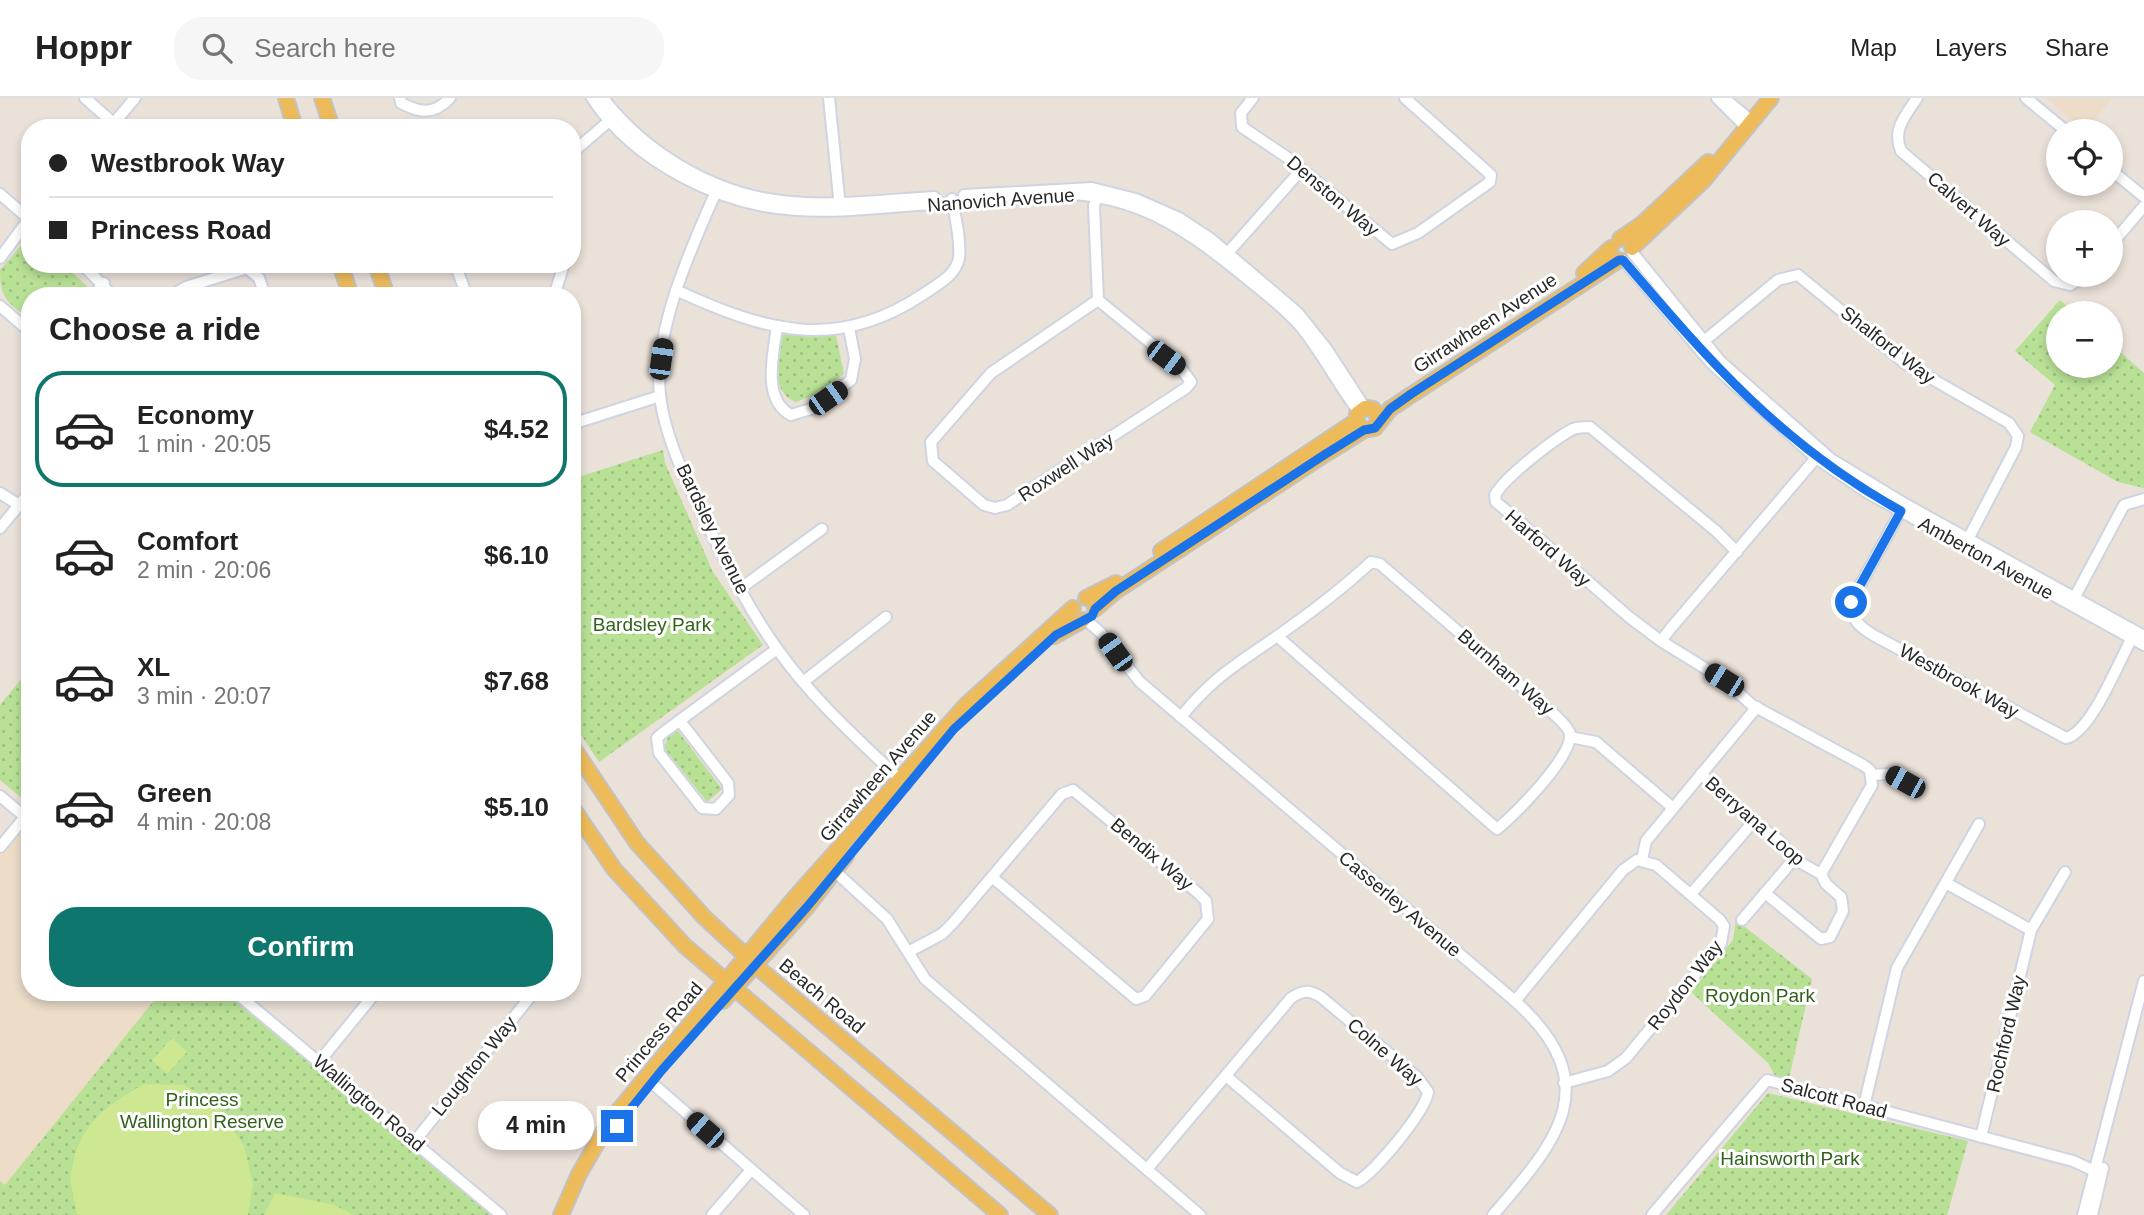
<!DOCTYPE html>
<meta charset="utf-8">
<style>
body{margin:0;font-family:Helvetica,sans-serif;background:#f6f6f6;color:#222;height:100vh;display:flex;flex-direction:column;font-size:26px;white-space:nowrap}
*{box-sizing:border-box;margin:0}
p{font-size:23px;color:#767676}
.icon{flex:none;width:38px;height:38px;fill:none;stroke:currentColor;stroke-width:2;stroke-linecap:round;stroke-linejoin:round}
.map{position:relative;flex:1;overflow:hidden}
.sheet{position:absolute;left:21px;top:189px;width:560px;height:714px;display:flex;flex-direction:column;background:#fff;border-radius:28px;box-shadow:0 4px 10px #0003}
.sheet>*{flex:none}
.hud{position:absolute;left:21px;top:21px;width:560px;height:154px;border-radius:28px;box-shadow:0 4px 10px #0003;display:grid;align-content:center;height:154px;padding:0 28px;background:#fff}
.controls{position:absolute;left:2046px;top:21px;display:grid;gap:14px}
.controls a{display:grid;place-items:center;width:77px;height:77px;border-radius:50%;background:#fff;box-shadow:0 4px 10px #0003;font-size:35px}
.end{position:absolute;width:32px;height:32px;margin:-16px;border:9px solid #1a73e8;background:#fff;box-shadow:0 0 0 4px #fff}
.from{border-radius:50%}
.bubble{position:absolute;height:49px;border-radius:24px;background:#fff;box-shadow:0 4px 10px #0003;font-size:23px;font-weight:600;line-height:49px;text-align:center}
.car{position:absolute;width:21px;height:42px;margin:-21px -10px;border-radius:9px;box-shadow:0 0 5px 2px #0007;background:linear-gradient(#222 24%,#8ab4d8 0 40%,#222 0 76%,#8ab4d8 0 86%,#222 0)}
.hud b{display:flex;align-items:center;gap:24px;height:66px;font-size:26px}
.hud b+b{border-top:2px solid #e0e0e0}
.hud i{width:18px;height:18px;background:#222}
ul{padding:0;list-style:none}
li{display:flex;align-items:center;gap:21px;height:116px;margin:0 14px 10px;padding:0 14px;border:4px solid transparent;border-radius:28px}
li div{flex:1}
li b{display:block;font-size:26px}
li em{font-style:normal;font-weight:600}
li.active{border-color:#0f766e}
li>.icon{width:63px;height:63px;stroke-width:1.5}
h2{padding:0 28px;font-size:32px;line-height:84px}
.button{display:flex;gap:14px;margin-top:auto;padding:14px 28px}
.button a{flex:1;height:80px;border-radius:28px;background:#0f766e;color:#fff;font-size:28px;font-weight:600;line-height:80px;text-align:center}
header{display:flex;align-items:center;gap:42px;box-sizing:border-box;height:98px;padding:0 35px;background:#fff;border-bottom:2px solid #e0e0e0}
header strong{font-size:33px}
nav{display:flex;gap:38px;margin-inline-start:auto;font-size:24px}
.search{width:490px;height:63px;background:#f6f6f6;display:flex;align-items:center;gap:18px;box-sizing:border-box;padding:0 24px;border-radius:28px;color:#767676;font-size:26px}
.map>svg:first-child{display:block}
.education{fill:#ecdcc8}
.park{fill:url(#park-dots)}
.pitch{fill:#cde891}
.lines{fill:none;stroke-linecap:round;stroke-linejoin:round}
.minor-casing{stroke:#cfd4e1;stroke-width:14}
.major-casing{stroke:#c3c3c3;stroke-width:18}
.minor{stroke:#fff;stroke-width:10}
.major{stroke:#eebb5a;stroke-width:14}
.route{stroke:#1a73e8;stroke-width:9}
.labels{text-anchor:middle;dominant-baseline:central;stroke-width:6;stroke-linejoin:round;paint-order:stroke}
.street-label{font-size:19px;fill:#282828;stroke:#fff}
.park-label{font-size:19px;fill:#31621a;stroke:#fff}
</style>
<header>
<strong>Hoppr</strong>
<div class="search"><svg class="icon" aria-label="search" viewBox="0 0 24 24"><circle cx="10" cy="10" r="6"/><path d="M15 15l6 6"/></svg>Search here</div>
<nav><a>Map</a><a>Layers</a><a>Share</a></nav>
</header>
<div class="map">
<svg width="2144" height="1117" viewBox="0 0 2144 1117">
<defs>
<pattern id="park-dots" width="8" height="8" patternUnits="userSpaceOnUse" patternTransform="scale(1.75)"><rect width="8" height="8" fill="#b8e196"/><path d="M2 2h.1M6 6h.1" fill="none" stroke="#9ec181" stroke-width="1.8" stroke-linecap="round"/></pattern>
</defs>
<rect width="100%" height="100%" fill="#eae1d9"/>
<g class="education">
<path d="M2046,0H2112L2085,33Z"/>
<path d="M22,730L30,736V894H161L5,1087L0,1083V755Z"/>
</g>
<g class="park">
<path d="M30,137V166H63L88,189L81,198H30V221C8,205 0,201 0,172Z"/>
<path d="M2060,202L2075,215H2058V268H2110L2111,246L2144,275V390L2118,384L2030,334L2055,287L2015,253Z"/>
<path d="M782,233L836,237L844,276L814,297L796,304C768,294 780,255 782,233Z"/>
<path d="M663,352L665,365L713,474L763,547L599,664L572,623V381Z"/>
<path d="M30,570V707L0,682V607Z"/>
<path d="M678,633L722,691L707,704L664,650L668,639Z"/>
<path d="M1736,822L1812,881L1789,980L1775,978L1768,965L1691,894L1733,842Z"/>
<path d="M161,894H224L494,1117H0V1083L5,1087Z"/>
<path d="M1768,995L1968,1043L1947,1117H1666Z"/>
</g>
<g class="pitch">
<path d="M172,940L187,954L167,976L152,962Z"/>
<path d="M144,986L184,987L217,1006L244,1048L253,1086L248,1117H77C75,1104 69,1087 71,1074C79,1027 105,1008 144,986Z"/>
<path d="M275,1095L335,1107L353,1117H264Z"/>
</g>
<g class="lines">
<g class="minor-casing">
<g id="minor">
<path d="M85,0L119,30"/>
<path d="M400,0L401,5C420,15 434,17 450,0"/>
<path d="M592,0C634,64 721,108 797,112C841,115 886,109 930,106C978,103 1026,101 1074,96C1147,102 1190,135 1245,179C1264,195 1285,210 1301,229C1323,256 1338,287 1359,314"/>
<path d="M603,0C643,52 707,92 774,102C826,110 882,102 934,99"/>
<path d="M829,0L840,109"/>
<path d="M1253,0L1241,15L1242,29L1288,60L1392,146L1418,135L1490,84L1491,77L1405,0"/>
<path d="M1717,0L1748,31"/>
<path d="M1917,0C1905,18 1892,32 1901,53L2054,183L2070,187L2086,177"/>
<path d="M2026,0L2066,33"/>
<path d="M1722,4L1730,5L1753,24"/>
<path d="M114,25L135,0"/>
<path d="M572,55L615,18"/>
<path d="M2110,71L2144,99"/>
<path d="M718,89C692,148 653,232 660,297C664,336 686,383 703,417C725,463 748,511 778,552C814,603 861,644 906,687"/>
<path d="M0,96L30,122"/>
<path d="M964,97L1092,90L1136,101L1179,120L1211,141L1298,215L1326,250L1365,310"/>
<path d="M2110,148L2144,108"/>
<path d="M1632,154L1720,263L1831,361L1905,406L2144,538"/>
<path d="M1225,158L1302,71"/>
<path d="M0,160L29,121"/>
<path d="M1623,162L1712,266L1816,360L1868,395L2144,547"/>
<path d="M82,166L113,198"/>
<path d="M455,166L467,198"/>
<path d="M678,193C765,233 836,254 922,197C935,188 956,178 959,160C961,141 955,119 952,101"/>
<path d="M93,198L104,185"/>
<path d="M170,198L186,189L247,170L259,180L265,198"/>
<path d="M554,198L564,166"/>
<path d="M1098,202L991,275L931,344L933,363L984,407L995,410L1007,407L1186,290L1191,284L1180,269L1098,202L1094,108L1098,92"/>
<path d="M0,208L30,234"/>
<path d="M777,228C774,255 761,301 791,317L814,310L851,282L855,261L849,230"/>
<path d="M1698,248L1778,182L1798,177L1906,266L2009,325L2018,338L2016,349L1966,445"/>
<path d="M572,326L660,298"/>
<path d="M0,395L19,407"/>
<path d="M1903,409L1851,504C1850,521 1860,529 1873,537L2066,640C2092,634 2120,560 2134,536"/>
<path d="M0,430L30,394"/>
<path d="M1737,454L1716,433L1590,329C1584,329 1579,329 1573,331C1554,341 1505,379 1495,397L1496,404L1508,414L1629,519L1661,543L1671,530L1822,353"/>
<path d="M741,490L822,431"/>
<path d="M2071,506L2124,407L2144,401"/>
<path d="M1086,522L1101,535L1140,584L1515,903C1607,986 1558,1042 1493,1117"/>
<path d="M1661,543L1724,582L1752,607L1863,667L1870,672L1872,687L1821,776L1794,761L1779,742L1753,724L1701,676"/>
<path d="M803,584L886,519"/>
<path d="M1181,619C1212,580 1237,566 1276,539C1309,516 1342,491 1371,464L1380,466L1557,619C1561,623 1569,630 1570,636C1573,658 1514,718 1497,731L1277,538"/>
<path d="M680,623L728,685L729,697L716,711L702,710L659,655L657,640L664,634L777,551"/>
<path d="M1570,639L1596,644L1673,710"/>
<path d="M1871,677L1890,676L1905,684"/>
<path d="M0,698L30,723"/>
<path d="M0,749L25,719"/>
<path d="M1642,762L1646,743L1757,609"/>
<path d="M829,768L887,821L925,881L1200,1117"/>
<path d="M1946,785L2031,832"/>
<path d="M1765,795L1821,841L1830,839L1843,813L1841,799L1826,786L1821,776"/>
<path d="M1691,796L1753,724"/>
<path d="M1742,822L1794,761"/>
<path d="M908,854L942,836L953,825L1062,696L1073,692L1198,795L1206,803L1208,821L1145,898L1136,901L992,779"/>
<path d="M235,894L501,1117"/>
<path d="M1515,903L1623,772L1637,762L1656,767L1720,822L1724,828L1721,845L1626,960L1608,973L1564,985"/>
<path d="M319,964L376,894"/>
<path d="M645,979L804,1117"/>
<path d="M1864,1008L1897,870L1979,726"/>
<path d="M1981,1039L2031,832L2065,774"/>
<path d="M415,1043L534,894"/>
<path d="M1147,1071L1291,900C1303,892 1309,892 1321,899L1417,979L1428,994C1425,1014 1375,1074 1357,1084L1340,1075L1226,978"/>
<path d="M712,1117L751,1072"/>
<path d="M1652,1117L1767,982L2073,1063L2101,1076"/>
<path d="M2083,1117L2144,883"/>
<path d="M2092,1117L2103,1070"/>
</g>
</g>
<g class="major-casing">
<g id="major">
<path d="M286,0L295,30"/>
<path d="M322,0L332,30"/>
<path d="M1620,141L1642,126L1708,64"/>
<path d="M1632,150L1703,83L1771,0"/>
<path d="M340,166L351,198"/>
<path d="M376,166L387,198"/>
<path d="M1584,175L1611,150"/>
<path d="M1377,327L1390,311L1411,297L1619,162"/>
<path d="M1161,453L1356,323"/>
<path d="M1086,500L1116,485"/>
<path d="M1095,511L1116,493L1324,357L1364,332L1375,330L1379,320L1373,311L1365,310L1357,316V326L1364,332"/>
<path d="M1054,538L1083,522"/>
<path d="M572,648L637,745L704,819L763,874L1050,1117"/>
<path d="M572,709L614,771L685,848L1000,1117"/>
<path d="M723,903L807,809L846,758"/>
<path d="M561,1117L579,1076L610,1023L792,803L966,607L1073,510"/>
</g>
</g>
<use href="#minor" class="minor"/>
<use href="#major" class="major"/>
</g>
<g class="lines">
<path class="route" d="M617,1028L662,972L807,809L954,631L1056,537L1092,518L1095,511L1116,493L1324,357L1364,332L1375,330L1390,311L1411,296L1619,162H1623C1710,264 1782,347 1901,413L1851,504"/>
</g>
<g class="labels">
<g class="street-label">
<text transform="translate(1333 98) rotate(40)">Denston Way</text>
<text transform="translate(1001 102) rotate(-4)">Nanovich Avenue</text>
<text transform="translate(1969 111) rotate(41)">Calvert Way</text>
<text transform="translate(1485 225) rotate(-33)">Girrawheen Avenue</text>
<text transform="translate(1888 247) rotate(38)">Shalford Way</text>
<text transform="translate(1066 369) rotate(-33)">Roxwell Way</text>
<text transform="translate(713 431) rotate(64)">Bardsley Avenue</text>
<text transform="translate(1548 450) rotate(41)">Harford Way</text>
<text transform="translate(1986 460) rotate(29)">Amberton Avenue</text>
<text transform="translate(1506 574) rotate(41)">Burnham Way</text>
<text transform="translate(1959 583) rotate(29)">Westbrook Way</text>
<text transform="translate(878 678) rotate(-49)">Girrawheen Avenue</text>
<text transform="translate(1755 723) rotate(41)">Berryana Loop</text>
<text transform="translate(1152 756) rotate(40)">Bendix Way</text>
<text transform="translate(1400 806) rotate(40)">Casserley Avenue</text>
<text transform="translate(1685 887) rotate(-52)">Roydon Way</text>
<text transform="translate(822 898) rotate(40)">Beach Road</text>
<text transform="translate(659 934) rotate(-50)">Princess Road</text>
<text transform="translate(2006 936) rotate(-77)">Rochford Way</text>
<text transform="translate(1385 954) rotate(41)">Colne Way</text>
<text transform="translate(474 968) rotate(-51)">Loughton Way</text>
<text transform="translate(1834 1000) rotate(15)">Salcott Road</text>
<text transform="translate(369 1005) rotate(40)">Wallington Road</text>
</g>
<g class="park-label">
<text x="652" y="526">Bardsley Park</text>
<text x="1760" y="897">Roydon Park</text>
<text x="202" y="1001">Princess<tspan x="202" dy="22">Wallington Reserve</tspan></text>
<text x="1790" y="1060">Hainsworth Park</text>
</g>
</g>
</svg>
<div class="controls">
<a><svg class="icon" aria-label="locate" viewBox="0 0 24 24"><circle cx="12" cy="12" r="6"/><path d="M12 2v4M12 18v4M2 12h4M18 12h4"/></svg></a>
<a>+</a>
<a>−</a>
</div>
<i class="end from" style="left:1851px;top:504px"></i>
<i class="end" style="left:617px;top:1028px"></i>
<div class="bubble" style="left:478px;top:1003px;width:116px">4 min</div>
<i class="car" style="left:1166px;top:260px;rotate:127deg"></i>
<i class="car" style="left:661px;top:261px;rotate:8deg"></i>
<i class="car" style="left:828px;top:300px;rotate:55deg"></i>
<i class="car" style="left:1115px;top:554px;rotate:324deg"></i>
<i class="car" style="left:1724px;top:582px;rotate:302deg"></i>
<i class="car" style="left:1905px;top:684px;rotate:299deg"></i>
<i class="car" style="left:705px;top:1032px;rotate:311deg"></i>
<div class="hud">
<b><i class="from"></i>Westbrook Way</b>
<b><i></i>Princess Road</b>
</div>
<section class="sheet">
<h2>Choose a ride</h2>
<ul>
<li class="active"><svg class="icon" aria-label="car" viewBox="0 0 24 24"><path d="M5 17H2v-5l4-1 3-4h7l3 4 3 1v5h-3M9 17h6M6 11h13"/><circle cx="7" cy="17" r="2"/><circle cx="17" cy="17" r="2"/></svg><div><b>Economy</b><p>1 min · 20:05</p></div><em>$4.52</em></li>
<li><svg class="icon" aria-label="car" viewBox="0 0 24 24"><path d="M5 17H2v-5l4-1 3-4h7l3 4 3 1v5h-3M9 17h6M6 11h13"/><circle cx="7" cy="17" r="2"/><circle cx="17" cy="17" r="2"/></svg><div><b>Comfort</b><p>2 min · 20:06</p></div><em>$6.10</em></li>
<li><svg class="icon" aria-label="car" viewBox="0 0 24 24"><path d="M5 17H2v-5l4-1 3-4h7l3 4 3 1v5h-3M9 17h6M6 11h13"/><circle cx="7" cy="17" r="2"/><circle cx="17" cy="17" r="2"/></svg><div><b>XL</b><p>3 min · 20:07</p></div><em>$7.68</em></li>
<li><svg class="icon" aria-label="car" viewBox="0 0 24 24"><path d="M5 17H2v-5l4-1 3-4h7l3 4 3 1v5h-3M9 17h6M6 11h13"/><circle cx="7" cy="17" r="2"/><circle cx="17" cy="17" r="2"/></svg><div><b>Green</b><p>4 min · 20:08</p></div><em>$5.10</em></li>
</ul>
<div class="button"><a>Confirm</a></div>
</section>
</div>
